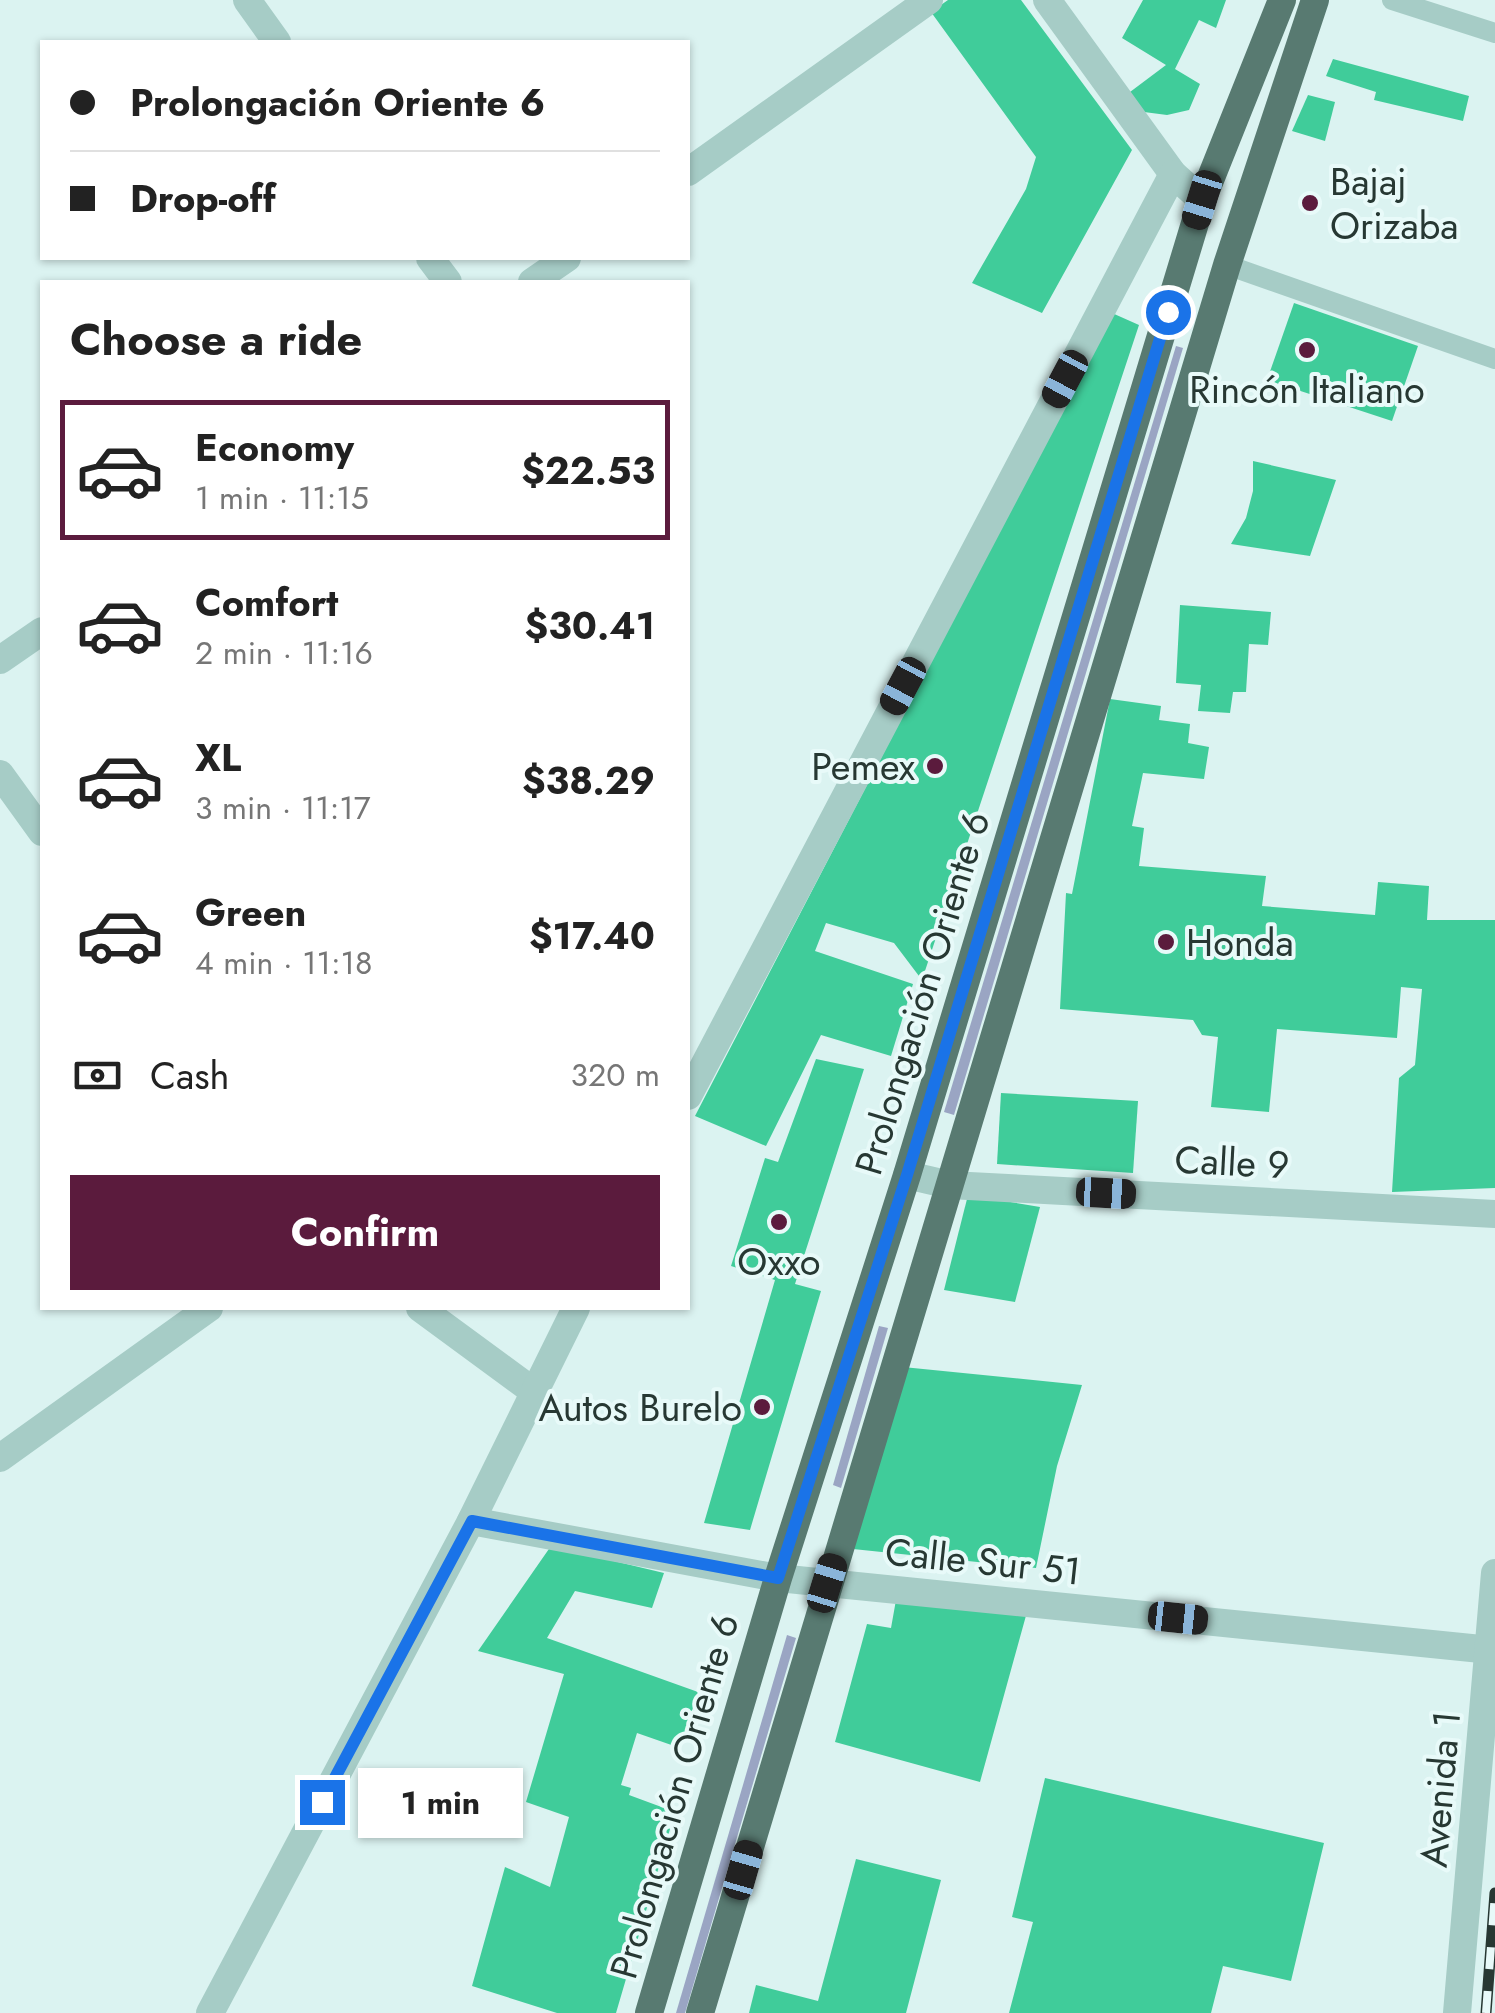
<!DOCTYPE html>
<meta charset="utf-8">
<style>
body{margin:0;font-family:Jost,sans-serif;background:#f2f2f2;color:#222;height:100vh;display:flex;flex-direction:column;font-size:38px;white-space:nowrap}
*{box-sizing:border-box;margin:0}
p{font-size:32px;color:#767676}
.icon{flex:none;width:55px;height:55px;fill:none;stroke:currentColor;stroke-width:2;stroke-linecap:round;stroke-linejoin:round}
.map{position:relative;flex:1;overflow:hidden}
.drawer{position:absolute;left:40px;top:280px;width:650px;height:1030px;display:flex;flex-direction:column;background:#fff;border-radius:0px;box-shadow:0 2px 8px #0004}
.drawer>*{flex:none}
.top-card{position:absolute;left:40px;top:40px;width:650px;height:220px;border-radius:0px;box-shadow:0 2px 8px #0004;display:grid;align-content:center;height:220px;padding:0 30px;background:#fff}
.end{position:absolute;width:45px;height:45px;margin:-22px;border:12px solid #1a73e8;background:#fff;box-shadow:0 0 0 5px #fff}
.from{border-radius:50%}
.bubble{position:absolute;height:70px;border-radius:0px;background:#fff;box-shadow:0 2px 8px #0004;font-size:32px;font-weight:700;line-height:70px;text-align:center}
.car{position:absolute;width:30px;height:60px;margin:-30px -15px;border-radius:12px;box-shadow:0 0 8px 2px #0007;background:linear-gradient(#222 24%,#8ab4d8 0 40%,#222 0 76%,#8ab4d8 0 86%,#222 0)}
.top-card b{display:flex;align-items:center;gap:35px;height:95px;font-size:38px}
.top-card b+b{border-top:2px solid #e0e0e0}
.top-card i{width:25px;height:25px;background:#222}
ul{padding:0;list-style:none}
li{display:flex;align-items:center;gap:30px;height:140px;margin:0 20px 15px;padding:0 10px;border:5px solid transparent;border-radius:0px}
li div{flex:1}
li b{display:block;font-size:38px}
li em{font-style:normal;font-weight:700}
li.current{border-color:#5b1b3d}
li>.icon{width:90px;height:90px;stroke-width:1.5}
h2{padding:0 30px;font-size:45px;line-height:120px}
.pay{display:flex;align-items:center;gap:25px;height:110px;padding:0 30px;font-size:38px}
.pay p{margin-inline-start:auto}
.button{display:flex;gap:20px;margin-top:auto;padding:20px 30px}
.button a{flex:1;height:115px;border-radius:0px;background:#5b1b3d;color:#fff;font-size:40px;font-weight:700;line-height:115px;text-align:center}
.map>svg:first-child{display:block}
.green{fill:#9aa5c3}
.building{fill:#40cc9a}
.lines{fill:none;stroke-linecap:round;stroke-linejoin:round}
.service{stroke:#a6ccc6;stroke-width:20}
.minor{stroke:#a6ccc6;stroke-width:28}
.primary{stroke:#587a71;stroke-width:28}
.rail-casing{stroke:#273833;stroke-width:11}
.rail{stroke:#e8faf9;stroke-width:8;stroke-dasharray:22;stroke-linecap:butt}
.route{stroke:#1a73e8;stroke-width:12}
.poi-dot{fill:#5b1b3d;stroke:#e8faf9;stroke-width:4}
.labels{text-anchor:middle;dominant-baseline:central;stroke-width:8;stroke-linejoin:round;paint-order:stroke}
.poi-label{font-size:38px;fill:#273833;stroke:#e8faf9;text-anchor:start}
.street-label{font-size:38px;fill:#273833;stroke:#e8faf9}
</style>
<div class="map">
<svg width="1495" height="2013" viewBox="0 0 1495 2013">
<rect width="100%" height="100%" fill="#dbf3f1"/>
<g class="green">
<path d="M1176,346L1183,348L954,1115L944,1112Z"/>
<path d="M879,1326L888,1328L841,1488L833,1485Z"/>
<path d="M787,1635L796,1638L685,2013H676Z"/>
</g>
<g class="building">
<path d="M948,0H1021L1132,150L1042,313L972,283L1026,189L1036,157L931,12Z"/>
<path d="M1143,0H1226L1216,28L1199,20L1175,69L1200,84L1189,110L1167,115L1144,112L1130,92L1166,65L1122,38Z"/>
<path d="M1333,59L1469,96L1463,121L1374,100L1376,92L1326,76Z"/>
<path d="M1308,95L1335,102L1325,141L1292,131Z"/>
<path d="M1294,303L1418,346L1392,421L1267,380Z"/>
<path d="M1112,313L1139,325L922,980L894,943L826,923L815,951L913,984L891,1056L821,1035L766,1146L695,1116Z"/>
<path d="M1253,461L1336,480L1310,556L1231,544L1246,518L1253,491Z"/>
<path d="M1180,605L1271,612L1268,645L1249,644L1246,692H1233L1230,713L1198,711L1201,685L1176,683Z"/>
<path d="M1110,699L1161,706L1159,720L1190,724L1188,743L1209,747L1204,779L1143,773L1132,826L1144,828L1139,866L1266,876L1262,906L1375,915L1378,882L1429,886L1427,920H1495V1188L1392,1192L1399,1078L1415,1065L1422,989L1401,987L1397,1038L1277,1029L1269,1112L1211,1107L1218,1037L1202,1035L1193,1020L1060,1009L1066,893L1072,894Z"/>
<path d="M816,1059L864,1069L795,1284L821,1291L750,1530L704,1523L775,1280L731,1266L765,1158L778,1162Z"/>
<path d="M1001,1093L1138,1101L1133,1173L997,1164Z"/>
<path d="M968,1195L1040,1207L1015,1302L944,1290Z"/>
<path d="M903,1367L1082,1385L1057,1466L1036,1568L853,1549Z"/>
<path d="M551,1546L664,1573L652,1608L575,1591L547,1638L698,1692L680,1748L637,1733L621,1785L631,1788L629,1795L675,1812L616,2013H557L472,1986L505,1867L550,1887L569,1817L526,1802L564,1674L478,1651Z"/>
<path d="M896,1600L1027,1612L980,1782L835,1742L867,1624L891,1628Z"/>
<path d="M1045,1778L1324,1843L1291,1981L1223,1966L1211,2013H1009L1033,1922L1012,1917Z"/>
<path d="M856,1859L941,1880L906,2013H749L756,1985L818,2001Z"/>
</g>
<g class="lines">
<g class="service">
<path d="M1392,0L1495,33"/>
<path d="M1227,265L1495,359"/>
</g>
<g class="minor">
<path d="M247,0L277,42"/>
<path d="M1047,0L1173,174L1202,200"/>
<path d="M688,172L929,0"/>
<path d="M430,258L448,282"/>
<path d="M532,282L567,258"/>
<path d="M0,660L42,631"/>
<path d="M0,774L42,832"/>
<path d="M688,1096L1173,174"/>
<path d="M907,1175L950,1185L1495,1214"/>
<path d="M420,1308L533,1391"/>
<path d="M0,1458L209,1308"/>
<path d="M471,1521L778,1578L1491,1650"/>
<path d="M210,2013L471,1521L576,1308"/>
<path d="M1457,2013L1495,1573"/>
</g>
<g class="primary">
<path d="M649,2013L778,1578L907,1175L1202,200L1282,0"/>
<path d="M700,2013L1227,265L1315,0"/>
</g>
<g class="rail-casing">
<path id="rail" d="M1486,2013L1495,1893"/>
</g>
<use href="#rail" class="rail"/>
</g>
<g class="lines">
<path class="route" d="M322,1802L472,1521L778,1578L907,1175L1168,312"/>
</g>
<g class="poi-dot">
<circle cx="1310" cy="203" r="10"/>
<circle cx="1307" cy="350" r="10"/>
<circle cx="935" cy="766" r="10"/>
<circle cx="1166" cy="942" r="10"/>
<circle cx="779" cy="1222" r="10"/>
<circle cx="762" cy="1407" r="10"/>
</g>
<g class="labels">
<g class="poi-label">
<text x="1330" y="181">Bajaj<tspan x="1330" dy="44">Orizaba</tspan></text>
<text x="1307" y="389" text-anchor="middle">Rincón Italiano</text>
<text x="915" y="766" text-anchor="end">Pemex</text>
<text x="1186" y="942">Honda</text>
<text x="779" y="1261" text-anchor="middle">Oxxo</text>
<text x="742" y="1407" text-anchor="end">Autos Burelo</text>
</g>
<g class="street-label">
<text transform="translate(922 993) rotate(-73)">Prolongación Oriente 6</text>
<text transform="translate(1232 1162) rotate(3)">Calle 9</text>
<text transform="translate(983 1561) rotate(6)">Calle Sur 51</text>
<text transform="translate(1440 1789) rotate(-85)">Avenida 1</text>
<text transform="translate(674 1796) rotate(-74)">Prolongación Oriente 6</text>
</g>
</g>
</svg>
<i class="end from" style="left:1168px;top:312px"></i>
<i class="end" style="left:322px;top:1802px"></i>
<div class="bubble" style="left:358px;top:1768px;width:165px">1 min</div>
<i class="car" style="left:1202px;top:200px;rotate:197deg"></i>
<i class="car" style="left:1065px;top:379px;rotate:208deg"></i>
<i class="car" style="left:903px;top:686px;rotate:208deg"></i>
<i class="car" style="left:1106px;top:1193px;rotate:93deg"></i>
<i class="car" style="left:827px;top:1583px;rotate:17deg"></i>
<i class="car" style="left:1178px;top:1618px;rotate:96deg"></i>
<i class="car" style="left:743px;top:1870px;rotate:16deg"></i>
<div class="top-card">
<b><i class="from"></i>Prolongación Oriente 6</b>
<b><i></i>Drop-off</b>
</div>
<section class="drawer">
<h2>Choose a ride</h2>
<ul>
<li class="current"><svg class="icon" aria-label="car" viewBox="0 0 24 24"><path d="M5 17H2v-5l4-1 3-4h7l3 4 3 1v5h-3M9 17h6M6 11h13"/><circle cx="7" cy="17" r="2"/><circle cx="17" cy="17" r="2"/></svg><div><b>Economy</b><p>1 min · 11:15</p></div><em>$22.53</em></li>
<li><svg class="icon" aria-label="car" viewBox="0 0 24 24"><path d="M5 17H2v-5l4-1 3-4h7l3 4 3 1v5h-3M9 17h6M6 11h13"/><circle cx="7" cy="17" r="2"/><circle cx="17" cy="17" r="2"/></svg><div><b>Comfort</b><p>2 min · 11:16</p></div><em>$30.41</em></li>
<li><svg class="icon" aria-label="car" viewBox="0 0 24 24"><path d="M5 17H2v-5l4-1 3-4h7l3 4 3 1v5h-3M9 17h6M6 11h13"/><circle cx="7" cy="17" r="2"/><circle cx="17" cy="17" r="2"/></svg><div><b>XL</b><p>3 min · 11:17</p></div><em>$38.29</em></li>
<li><svg class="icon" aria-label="car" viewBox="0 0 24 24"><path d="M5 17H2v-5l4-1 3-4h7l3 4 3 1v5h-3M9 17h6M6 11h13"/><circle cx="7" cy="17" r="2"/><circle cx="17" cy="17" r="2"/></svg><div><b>Green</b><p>4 min · 11:18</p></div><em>$17.40</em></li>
</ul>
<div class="pay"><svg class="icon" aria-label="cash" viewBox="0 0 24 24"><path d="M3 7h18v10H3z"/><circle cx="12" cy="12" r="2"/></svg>Cash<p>320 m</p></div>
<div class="button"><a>Confirm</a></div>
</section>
</div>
